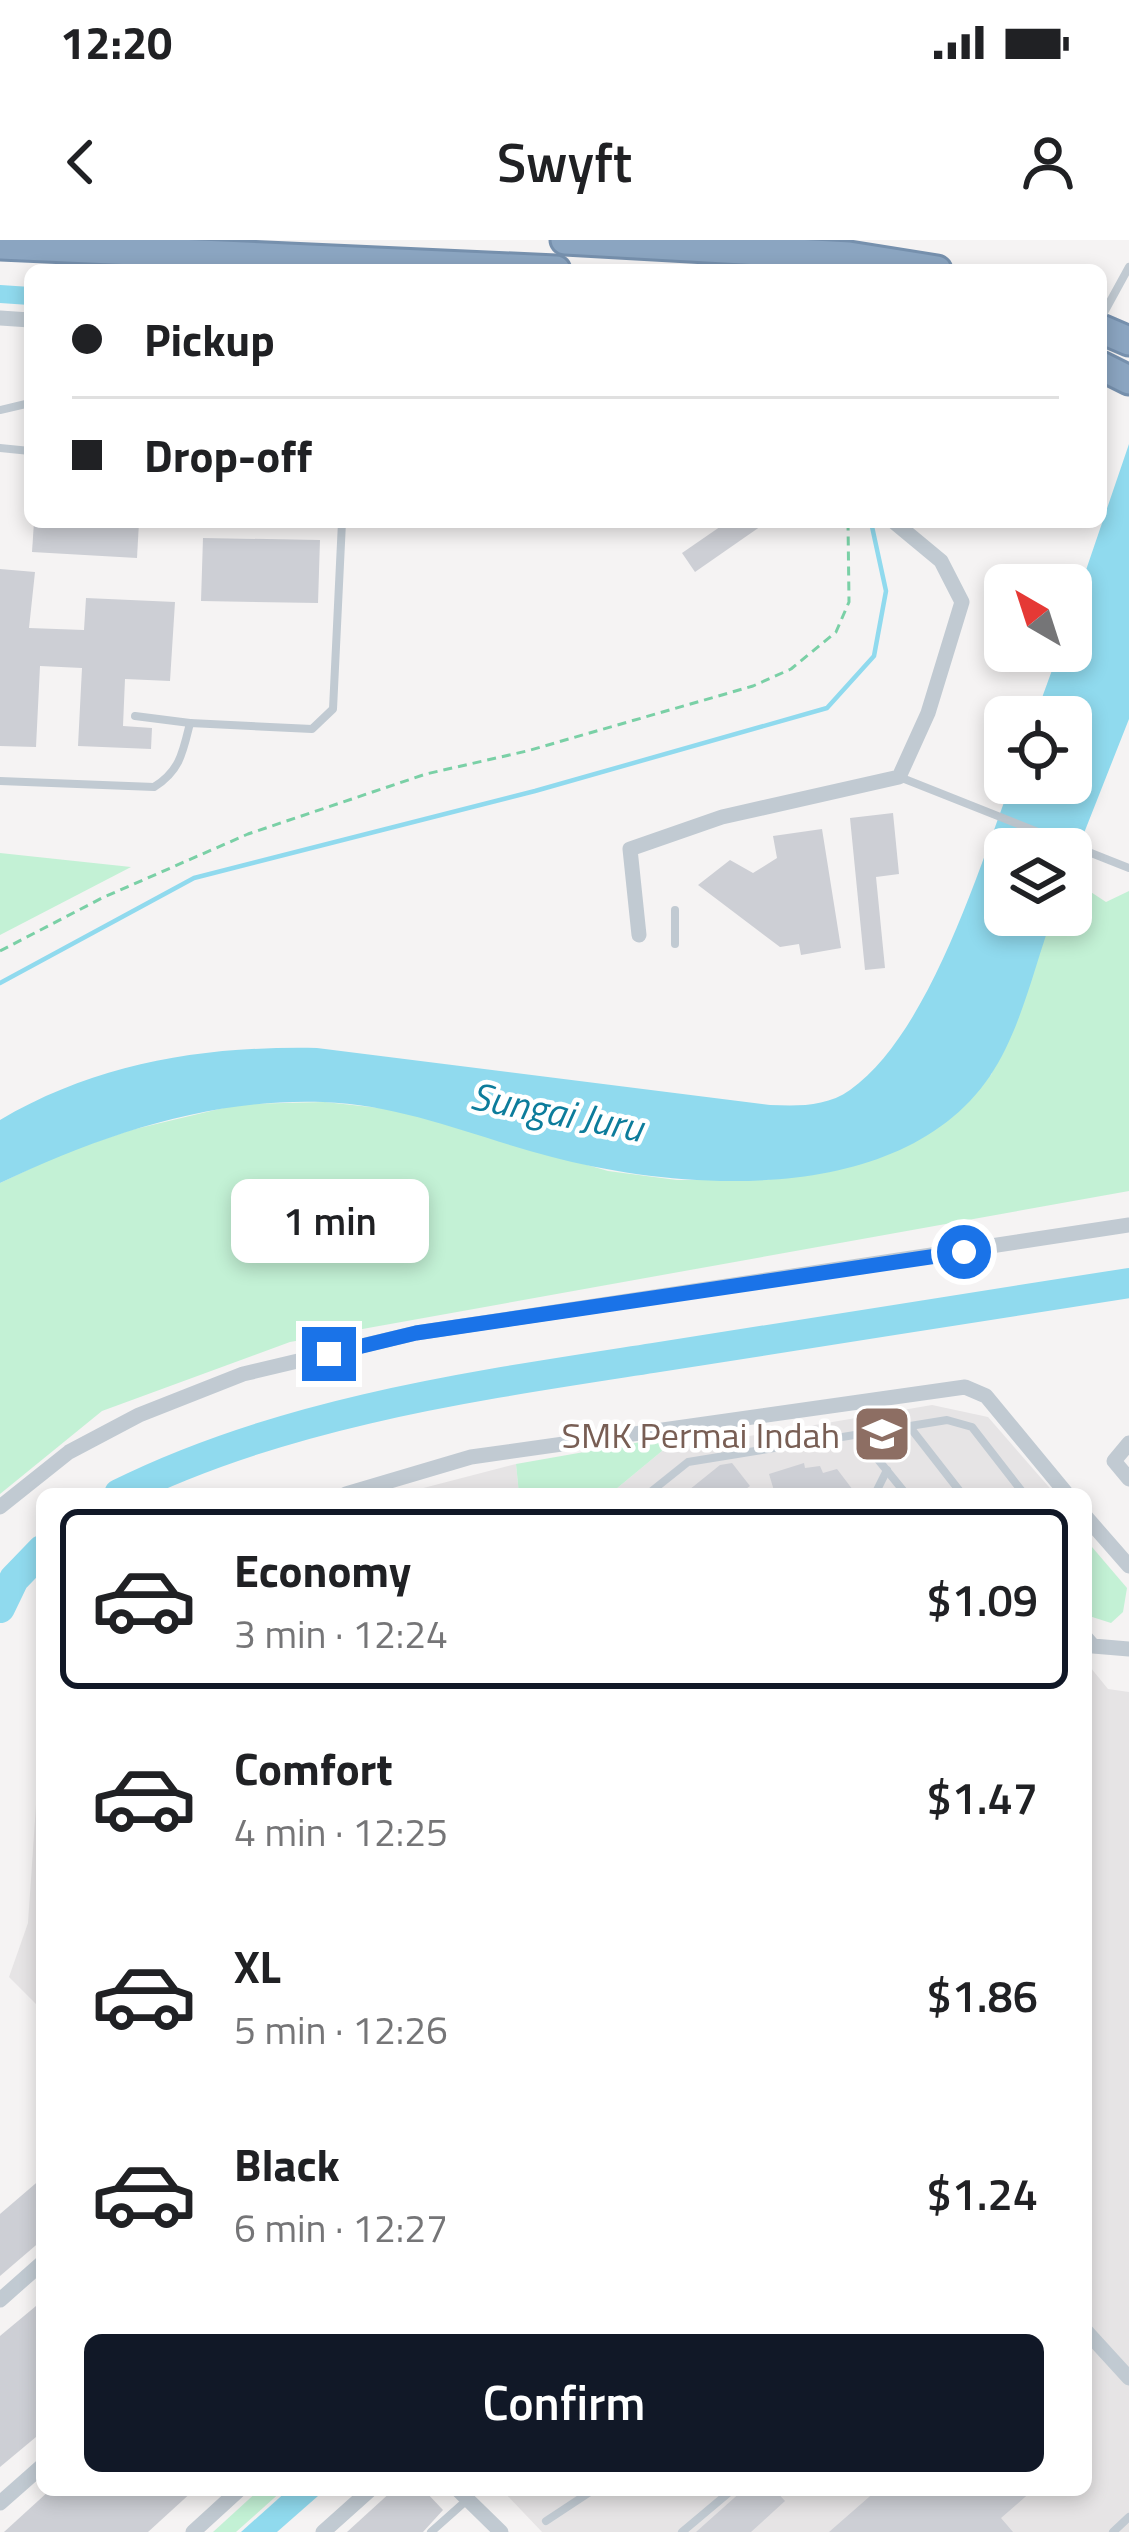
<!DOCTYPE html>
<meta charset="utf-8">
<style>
body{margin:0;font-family:"Titillium Web",sans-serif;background:#f6f6f6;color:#202124;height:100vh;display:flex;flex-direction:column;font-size:45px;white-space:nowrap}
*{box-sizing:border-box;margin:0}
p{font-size:39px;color:#757577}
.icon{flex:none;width:66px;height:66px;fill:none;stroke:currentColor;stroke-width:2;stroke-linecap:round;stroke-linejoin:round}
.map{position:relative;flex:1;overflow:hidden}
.side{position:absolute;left:36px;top:1248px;width:1056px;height:1008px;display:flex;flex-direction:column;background:#fff;border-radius:18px;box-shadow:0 6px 18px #0003}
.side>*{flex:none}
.banner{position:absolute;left:24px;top:24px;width:1083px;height:264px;border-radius:18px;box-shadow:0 6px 18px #0003;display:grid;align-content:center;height:264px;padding:0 48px;background:#fff}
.needle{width:78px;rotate:321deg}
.buttons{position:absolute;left:984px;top:324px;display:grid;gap:24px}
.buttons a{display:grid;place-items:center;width:108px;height:108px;border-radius:18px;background:#fff;box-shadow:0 6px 18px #0003;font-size:60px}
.end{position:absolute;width:54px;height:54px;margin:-27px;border:15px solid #1a73e8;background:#fff;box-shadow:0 0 0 6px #fff}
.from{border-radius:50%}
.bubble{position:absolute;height:84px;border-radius:18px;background:#fff;box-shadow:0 6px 18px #0003;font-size:39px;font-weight:600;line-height:84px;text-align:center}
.banner b{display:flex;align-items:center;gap:42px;height:114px;font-size:45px}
.banner b+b{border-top:3px solid #e0e0e0}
.banner i{width:30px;height:30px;background:#202124}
ul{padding:21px 0 0;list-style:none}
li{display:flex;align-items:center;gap:36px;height:180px;margin:0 24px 18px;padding:0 24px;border:6px solid transparent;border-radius:18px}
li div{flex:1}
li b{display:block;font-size:45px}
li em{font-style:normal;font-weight:600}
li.on{border-color:#111827}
li>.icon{width:108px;height:108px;stroke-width:1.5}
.action{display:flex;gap:24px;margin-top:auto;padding:24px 48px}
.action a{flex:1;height:138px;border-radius:18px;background:#111827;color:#fff;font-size:48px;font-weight:600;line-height:138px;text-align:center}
.status{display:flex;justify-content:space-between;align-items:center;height:84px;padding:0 60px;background:#fff;direction:ltr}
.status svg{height:33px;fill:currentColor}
header{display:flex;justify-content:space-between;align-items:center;height:156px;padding:0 48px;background:#fff;font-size:54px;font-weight:600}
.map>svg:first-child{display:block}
.education{fill:#e6e4e5}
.green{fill:#c3f1d5}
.water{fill:#90daee}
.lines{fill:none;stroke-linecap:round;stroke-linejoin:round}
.stream{stroke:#90daee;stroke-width:4.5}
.canal{stroke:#90daee;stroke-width:18}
.river{stroke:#90daee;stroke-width:30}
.building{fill:#cdcfd5}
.highway-casing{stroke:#7690ad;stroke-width:33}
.path{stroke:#7ad0a6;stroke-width:3;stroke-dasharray:9 6;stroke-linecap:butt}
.lane{stroke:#c1cad2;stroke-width:8}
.street{stroke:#c1cad2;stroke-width:15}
.highway{stroke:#8ba5c1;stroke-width:27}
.route{stroke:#1a73e8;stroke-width:15}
.labels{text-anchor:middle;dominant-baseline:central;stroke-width:9;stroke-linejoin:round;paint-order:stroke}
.education-label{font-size:36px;fill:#785e54;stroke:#fff;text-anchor:end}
.water-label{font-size:39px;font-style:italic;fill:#0c7c9b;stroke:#fff}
</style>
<div class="status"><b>12:20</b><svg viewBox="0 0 49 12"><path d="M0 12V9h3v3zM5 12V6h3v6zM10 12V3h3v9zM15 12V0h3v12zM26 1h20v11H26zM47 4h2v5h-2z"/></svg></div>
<header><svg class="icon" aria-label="back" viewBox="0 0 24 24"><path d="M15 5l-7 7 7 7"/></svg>Swyft<svg class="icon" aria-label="person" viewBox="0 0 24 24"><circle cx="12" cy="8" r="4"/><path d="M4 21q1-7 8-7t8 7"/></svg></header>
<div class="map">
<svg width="1129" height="2292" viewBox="0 0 1129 2292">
<rect width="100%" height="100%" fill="#f5f3f3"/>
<g class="education">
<path d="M932,1165L988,1177L1055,1254H610L662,1211Z"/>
<path d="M516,1224L519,1254H406L408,1252Z"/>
<path d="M42,1382V1770L9,1737L28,1683L41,1492Z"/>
<path d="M1086,1422L1108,1449L1129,1452V2292H542L502,2250H1086Z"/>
</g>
<g class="green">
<path d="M0,613L131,627L0,695Z"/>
<path d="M1071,639L1106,662L1129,651V951L290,1102L102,1171L0,1254V943L63,913L131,890L240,864L325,862L398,870L608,931L677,940H768L991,835L1053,675H1071Z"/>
<path d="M658,1199L662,1211L610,1254H519L516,1224Z"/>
<path d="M1086,1300L1127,1348L1123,1372L1111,1383L1086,1375Z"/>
<path d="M259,2250H283L236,2292H213Z"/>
</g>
<g class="water">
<path d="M1129,204V479L1071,626V609H1005V675H1053C1034,727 1021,790 990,836C902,966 685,952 552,917C475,897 404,865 323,862C210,858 101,895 0,943V880C99,822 204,806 317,808L770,865C798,866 826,867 850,850C928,795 978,632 1011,543H1071V477H1035L1059,411H1071V374Z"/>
<path d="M288,2250H313L318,2256L277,2292H241Z"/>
</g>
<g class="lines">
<path class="stream" d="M0,743L194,638L535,551L827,468L874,416L886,351L871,282"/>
<path class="canal" d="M0,54L30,56"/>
<g class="river">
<path d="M119,1254C284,1172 473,1146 653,1118C812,1093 970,1068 1129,1043"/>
<path d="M0,1368L14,1339L42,1310"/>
</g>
</g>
<g class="building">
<path d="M34,282H139L137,318L32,312Z"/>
<path d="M727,282H767L695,332L682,313Z"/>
<path d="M203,298L320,300L318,363L201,361Z"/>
<path d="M0,329L35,332L29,388L84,390L86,358L175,362L170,441L125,439L123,486L152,488L151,509L78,506L82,428L40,426L36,507L0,506Z"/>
<path d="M893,573L899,634L876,637L885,728L865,730L850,578Z"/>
<path d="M822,589L841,708L801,715L799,704L780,707L698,645L730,620L753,633L777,618L773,596Z"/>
<path d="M732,1223L750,1246L739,1254H684L720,1225Z"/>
<path d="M804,1223L805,1228L820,1226L823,1233L837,1229L856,1254H775L769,1234Z"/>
<path d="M42,1938V2000L0,2036V1974Z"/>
<path d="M42,2061V2192L0,2227V2096Z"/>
<path d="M50,2250H194L148,2292H4Z"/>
<path d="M393,2250H424L443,2270L423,2292H347Z"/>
<path d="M743,2250H775L785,2261L751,2292H696Z"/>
<path d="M877,2250H1033L1001,2278L1013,2292H829Z"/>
</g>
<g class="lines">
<g class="highway-casing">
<g id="highway">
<path d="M565,0L849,16L937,30"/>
<path d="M0,5L556,30"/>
<path d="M1101,89L1129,101"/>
<path d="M1101,126L1129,140"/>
</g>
</g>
<path class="path" d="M0,711L102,658L248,594L426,534L527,511L753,446L791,429L836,392L849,362L848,282"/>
<g class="lane">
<path d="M1101,78L1129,27"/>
<path d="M0,170L30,163"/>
<path d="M0,208L30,211"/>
<path d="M135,476L190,483"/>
<path d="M902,538L1129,628"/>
<path d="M0,541L154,547C180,531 183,512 190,483L312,489L333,469L342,282"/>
<path d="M675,704V670"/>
<path d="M909,1186L962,1254"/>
<path d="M858,1195L906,1254"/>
<path d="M648,1254L688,1222L947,1180L972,1187L1024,1254"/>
<path d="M875,1254L887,1230"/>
<path d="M546,2281L590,2252L640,2250"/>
<path d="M431,2292L467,2260"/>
<path d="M682,2292L732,2250"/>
<path d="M1113,2292L1129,2277"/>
</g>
<g class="street">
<path d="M0,78L30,80"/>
<path d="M639,695L630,609L722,577L899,537L928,473L962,362L941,321L894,282"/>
<path d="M1129,1203L1114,1221L1129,1239"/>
<path d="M346,1254L471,1217L965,1147L986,1156L1067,1254"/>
<path d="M0,1267L69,1212L139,1175L243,1134L416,1093L1129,985"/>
<path d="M1086,1277L1129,1326"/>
<path d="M1086,1398L1093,1406L1129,1409"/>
<path d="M0,2060L42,2023"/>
<path d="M1086,2091L1129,2138"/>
<path d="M458,2250L501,2292"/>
<path d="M0,2263L42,2226"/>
<path d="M193,2292L239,2250"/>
<path d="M323,2292L370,2250"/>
</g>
<use href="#highway" class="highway"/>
</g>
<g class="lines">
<path class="route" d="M329,1114L416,1093L964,1012"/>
</g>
<defs>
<g id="school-square" transform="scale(3)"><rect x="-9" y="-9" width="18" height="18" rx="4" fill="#8d6e63" stroke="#fff"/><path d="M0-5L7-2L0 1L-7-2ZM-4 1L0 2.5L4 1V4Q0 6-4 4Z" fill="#fff"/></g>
</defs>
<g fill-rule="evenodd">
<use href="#school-square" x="882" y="1194"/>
</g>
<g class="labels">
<g class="education-label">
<text x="840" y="1194">SMK Permai Indah</text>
</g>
<g class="water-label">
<text transform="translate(557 871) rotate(11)">Sungai Juru</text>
</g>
</g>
</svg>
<div class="buttons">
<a><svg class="needle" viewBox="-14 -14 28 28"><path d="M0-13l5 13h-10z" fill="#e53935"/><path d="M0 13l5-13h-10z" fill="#757577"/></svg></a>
<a><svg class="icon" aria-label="locate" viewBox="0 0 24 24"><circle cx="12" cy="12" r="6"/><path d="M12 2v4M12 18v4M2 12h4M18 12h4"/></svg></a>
<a><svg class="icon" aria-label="layers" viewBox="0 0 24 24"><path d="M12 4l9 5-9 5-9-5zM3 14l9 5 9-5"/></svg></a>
</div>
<i class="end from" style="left:964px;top:1012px"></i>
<i class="end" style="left:329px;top:1114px"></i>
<div class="bubble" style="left:231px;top:939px;width:198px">1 min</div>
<div class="banner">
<b><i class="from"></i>Pickup</b>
<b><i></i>Drop-off</b>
</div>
<section class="side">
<ul>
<li class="on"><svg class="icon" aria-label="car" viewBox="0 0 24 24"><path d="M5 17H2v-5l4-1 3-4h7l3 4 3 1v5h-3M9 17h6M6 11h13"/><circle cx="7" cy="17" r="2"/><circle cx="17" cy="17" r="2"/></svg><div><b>Economy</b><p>3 min · 12:24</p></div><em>$1.09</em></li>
<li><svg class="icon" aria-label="car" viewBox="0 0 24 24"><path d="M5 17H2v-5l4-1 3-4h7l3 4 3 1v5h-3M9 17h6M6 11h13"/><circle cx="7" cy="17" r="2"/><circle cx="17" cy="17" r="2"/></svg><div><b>Comfort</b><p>4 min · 12:25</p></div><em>$1.47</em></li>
<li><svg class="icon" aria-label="car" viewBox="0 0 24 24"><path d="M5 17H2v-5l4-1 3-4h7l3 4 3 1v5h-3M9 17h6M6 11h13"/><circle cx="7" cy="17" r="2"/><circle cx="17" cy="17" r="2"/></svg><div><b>XL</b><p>5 min · 12:26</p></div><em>$1.86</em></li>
<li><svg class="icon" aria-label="car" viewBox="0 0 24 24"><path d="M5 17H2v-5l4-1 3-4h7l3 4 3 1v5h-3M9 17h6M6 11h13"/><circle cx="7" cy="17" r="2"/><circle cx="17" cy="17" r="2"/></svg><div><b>Black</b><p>6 min · 12:27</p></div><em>$1.24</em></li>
</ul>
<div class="action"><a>Confirm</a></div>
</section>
</div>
